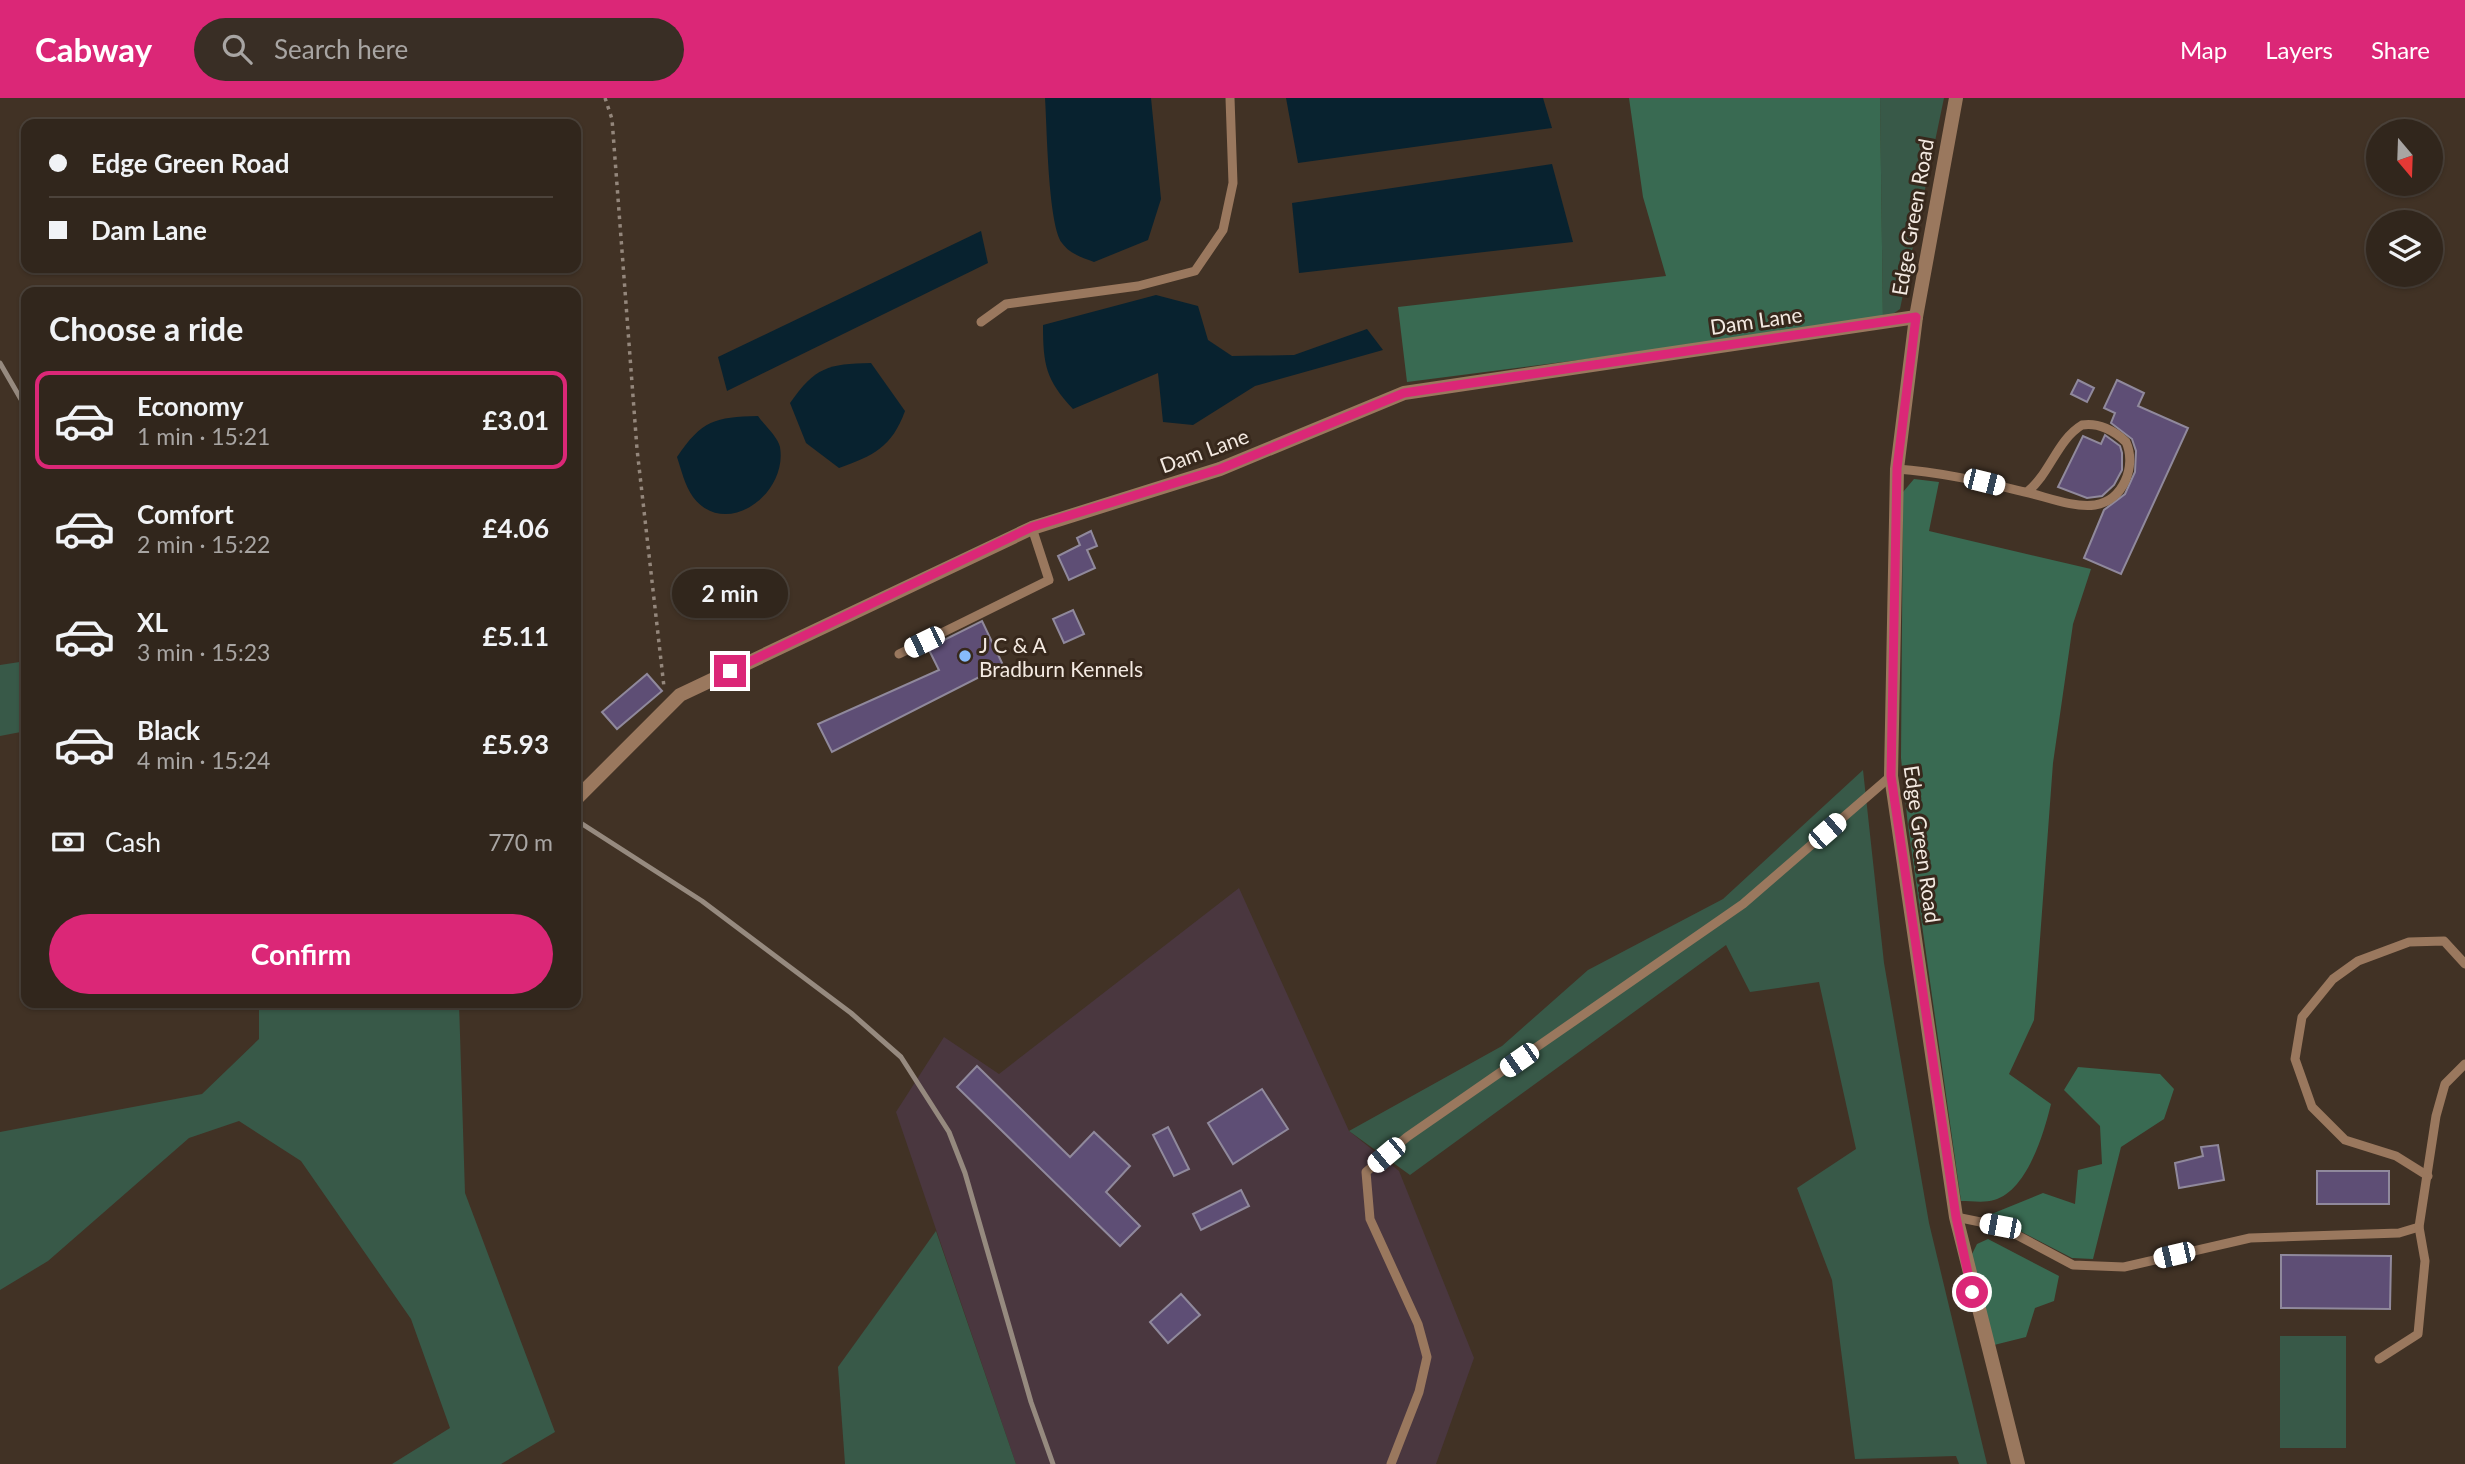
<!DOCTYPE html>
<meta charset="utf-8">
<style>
body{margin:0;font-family:Lato,sans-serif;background:#392e25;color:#f1f3f6;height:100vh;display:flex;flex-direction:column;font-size:26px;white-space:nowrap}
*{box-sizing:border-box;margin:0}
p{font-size:23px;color:#a8a5a3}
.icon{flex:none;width:38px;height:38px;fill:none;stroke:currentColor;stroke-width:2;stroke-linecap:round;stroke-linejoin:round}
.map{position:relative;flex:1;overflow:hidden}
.details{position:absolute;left:21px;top:189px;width:560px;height:721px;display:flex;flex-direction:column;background:#31261c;border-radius:14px;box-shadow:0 2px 5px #0004,0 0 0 2px #4c433b}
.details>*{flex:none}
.guide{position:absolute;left:21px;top:21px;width:560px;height:154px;border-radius:14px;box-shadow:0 2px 5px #0004,0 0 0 2px #4c433b;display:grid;align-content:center;height:154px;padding:0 28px;background:#31261c}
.needle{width:46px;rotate:161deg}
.fabs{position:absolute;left:2366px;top:21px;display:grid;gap:14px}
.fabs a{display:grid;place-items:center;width:77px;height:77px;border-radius:50%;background:#31261c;box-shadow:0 2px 5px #0004,0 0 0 2px #4c433b;font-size:35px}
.end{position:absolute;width:32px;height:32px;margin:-16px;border:9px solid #db2777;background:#fff;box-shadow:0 0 0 4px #fff}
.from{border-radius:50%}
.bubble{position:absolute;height:49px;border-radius:24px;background:#31261c;box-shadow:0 2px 5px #0004,0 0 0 2px #4c433b;font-size:23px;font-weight:700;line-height:49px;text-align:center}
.car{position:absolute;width:21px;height:42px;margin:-21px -10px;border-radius:9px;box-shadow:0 0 5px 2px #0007;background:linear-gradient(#fff 24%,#345 0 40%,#fff 0 76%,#345 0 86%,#fff 0)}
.guide b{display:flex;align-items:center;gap:24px;height:66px;font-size:26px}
.guide b+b{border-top:2px solid #4c433b}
.guide i{width:18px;height:18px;background:#f1f3f6}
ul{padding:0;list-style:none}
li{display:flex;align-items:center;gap:21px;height:98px;margin:0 14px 10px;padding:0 14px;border:4px solid transparent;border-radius:14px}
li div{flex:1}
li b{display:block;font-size:26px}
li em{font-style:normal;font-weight:700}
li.selected{border-color:#db2777}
li>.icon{width:63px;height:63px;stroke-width:1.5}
h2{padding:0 28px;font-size:32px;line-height:84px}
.pay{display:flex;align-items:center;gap:18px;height:77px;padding:0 28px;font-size:26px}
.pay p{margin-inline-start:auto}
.primary-button{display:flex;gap:14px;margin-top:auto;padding:14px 28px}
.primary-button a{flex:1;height:80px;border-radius:42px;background:#db2777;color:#fff;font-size:28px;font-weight:700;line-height:80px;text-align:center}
header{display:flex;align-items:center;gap:42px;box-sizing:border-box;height:98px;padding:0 35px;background:#db2777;color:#fff}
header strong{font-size:33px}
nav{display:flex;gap:38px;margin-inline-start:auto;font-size:24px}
.search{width:490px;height:63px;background:#392e25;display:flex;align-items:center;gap:18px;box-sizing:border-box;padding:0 24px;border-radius:38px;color:#a8a5a3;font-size:26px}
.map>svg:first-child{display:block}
.industrial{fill:#4a373f}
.green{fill:#385948}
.forest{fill:#396a52}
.water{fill:#08222f}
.building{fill:#5e4e75;stroke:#90899c;stroke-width:2}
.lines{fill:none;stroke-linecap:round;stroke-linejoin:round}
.path{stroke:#94877c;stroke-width:3.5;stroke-dasharray:3.5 5;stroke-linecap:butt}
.lane{stroke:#9a785e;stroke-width:9}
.street{stroke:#9a785e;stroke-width:14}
.rail{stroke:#968a7f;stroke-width:5}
.route{stroke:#db2777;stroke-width:9}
.poi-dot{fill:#86bbfb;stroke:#37281c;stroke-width:2.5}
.labels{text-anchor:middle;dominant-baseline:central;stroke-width:6;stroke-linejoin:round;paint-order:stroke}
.street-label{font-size:21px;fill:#f3e9e1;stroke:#37281c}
.poi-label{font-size:21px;fill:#f3e9e1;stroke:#37281c;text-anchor:start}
</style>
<header>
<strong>Cabway</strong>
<div class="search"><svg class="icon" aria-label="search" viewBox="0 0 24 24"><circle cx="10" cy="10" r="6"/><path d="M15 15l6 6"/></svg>Search here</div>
<nav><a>Map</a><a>Layers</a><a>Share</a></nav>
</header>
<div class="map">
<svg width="2465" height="1366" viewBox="0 0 2465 1366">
<rect width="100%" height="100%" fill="#413225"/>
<path class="industrial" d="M1239,790L1349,1033L1399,1073L1474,1260L1436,1366H1016L896,1014L944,939L999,976Z"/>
<g class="green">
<path d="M1880,0H1944L1900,211L1883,223Z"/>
<path d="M26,563V633L0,638V567Z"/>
<path d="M1863,672L1884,865L1929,1125L1987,1366H1959L1956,1358L1855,1361L1832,1182L1797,1090L1856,1051L1819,884L1750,894L1726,847L1410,1077L1349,1033L1502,948L1588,872L1723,801Z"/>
<path d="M259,905H459L465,1095L555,1334L501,1366H392L450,1330L411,1221L301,1063L239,1023L189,1040L48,1163L0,1192V1034L202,996L259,941Z"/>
<path d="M936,1133L1016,1366H845L838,1269Z"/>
<rect x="2280" y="1238" width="66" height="112"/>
</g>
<g class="forest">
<path d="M1629,0H1880L1883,223L1407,284L1398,209L1666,178L1643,99Z"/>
<path d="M1914,381L1939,384L1929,433L2091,471L2073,526L2053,665L2034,922L2009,976L2051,1006C2044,1035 2027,1093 1994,1102C1985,1105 1971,1103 1961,1103L1908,728L1901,660L1903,394Z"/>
<path d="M2078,969L2160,976L2174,991L2164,1021L2121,1049L2093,1161L2072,1160L1989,1117L2043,1095L2075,1106L2078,1072L2102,1066L2100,1028L2064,992Z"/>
<path d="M1988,1141L2059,1178L2054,1203L2035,1210L2026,1239L1990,1248L1970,1160L1977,1146Z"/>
</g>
<g class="water">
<path d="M1045,0H1151L1161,101L1148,142L1094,164C1081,159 1070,156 1062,145C1048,126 1047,28 1045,0Z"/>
<path d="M1286,0H1543L1552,30L1298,65Z"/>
<path d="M1552,66L1573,144L1299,175L1292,105Z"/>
<path d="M981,133L988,165L727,293L718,259Z"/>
<path d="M1156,197L1198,208L1208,242L1232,258L1294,257L1367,231L1383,252L1255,288L1193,327L1163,324L1158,275L1073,311C1046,282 1043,267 1043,227Z"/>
<path d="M871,265L905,313C892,349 873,358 839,370L806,345L790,305C815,269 828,266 871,265Z"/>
<path d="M758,318C764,327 778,339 780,349C788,396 726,442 693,399C685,388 681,371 677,359C702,322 715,319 758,318Z"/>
</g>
<g class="building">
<path d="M2078,282L2094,290L2087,304L2071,296Z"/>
<path d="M2117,282L2144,295L2138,308L2188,330L2121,476L2084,460L2104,412L2125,396L2135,374L2136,353L2132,341L2111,325L2115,315L2104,310Z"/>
<path d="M2105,337L2120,348L2122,355V372L2114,387L2102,398L2087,400L2058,389L2083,338L2101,346Z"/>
<path d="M1091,433L1097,448L1087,452L1095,470L1069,482L1058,458L1080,447L1077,440Z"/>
<path d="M1073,512L1084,536L1064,545L1053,521Z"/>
<path d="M982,523L1003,567L832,654L818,626L939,572L928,550Z"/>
<path d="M647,576L662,593L617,631L602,614Z"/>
<path d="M977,968L1070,1059L1094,1034L1130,1068L1106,1094L1140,1128L1120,1148L957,989Z"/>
<path d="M1262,991L1288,1031L1233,1066L1208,1025Z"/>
<path d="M1168,1029L1189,1071L1174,1078L1153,1037Z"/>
<path d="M2218,1047L2224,1082L2179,1090L2175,1065L2203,1058L2201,1049Z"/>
<rect x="2317" y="1073" width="72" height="33"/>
<path d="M1241,1092L1249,1108L1201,1132L1193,1116Z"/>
<path d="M2281,1157L2391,1158L2390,1211L2281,1210Z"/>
<path d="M1181,1196L1200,1217L1168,1245L1150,1224Z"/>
</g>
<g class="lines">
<path class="path" d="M605,0L612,21L637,351L664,589"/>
<g class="lane">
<path d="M981,224L1006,206L1138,188L1195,173L1223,132L1233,85L1230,0"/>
<path d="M1897,371C1941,374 1982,384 2025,394C2047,399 2073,410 2095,407C2123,403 2137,368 2126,344C2115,333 2098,324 2082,327C2057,342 2050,376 2027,394"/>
<path d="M899,556L1049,482L1032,430"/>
<path d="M2428,1078L2396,1058L2345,1042L2312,1009L2295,961L2302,919L2333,881L2358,863L2409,844L2444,843L2465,866"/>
<path d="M1956,1119L2000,1128L2073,1167L2124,1169L2250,1140L2399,1135L2419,1129L2436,1018L2445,986L2465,966"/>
<path d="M2379,1261L2418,1236L2425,1163L2419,1129"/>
<path d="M1391,1366L1419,1294L1427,1259L1418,1226L1370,1121L1366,1074L1407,1039L1743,806L1891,678"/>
</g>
<g class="street">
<path d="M1956,0L1916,219L1897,371L1891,678L1956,1119L2018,1366"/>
<path d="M576,701L680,597L1032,430L1220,371L1404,295L1916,219"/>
</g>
<g class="rail">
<path d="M0,265L26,310"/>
<path d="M576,722L702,803L851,915L901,959L949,1034L965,1075L1031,1304L1053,1366"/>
</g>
</g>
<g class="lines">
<path class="route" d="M730,573L1032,429L1220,371L1404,295L1916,219L1897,370L1891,678L1956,1119L1972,1194"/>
</g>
<circle class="poi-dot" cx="965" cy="558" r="7"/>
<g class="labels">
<g class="street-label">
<text transform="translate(1912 119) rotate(-80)">Edge Green Road</text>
<text transform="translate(1756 222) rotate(-8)">Dam Lane</text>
<text transform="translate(1204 352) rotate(-20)">Dam Lane</text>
<text transform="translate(1923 746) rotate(82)">Edge Green Road</text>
</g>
<g class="poi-label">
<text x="979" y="546">J C &amp; A<tspan x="979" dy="24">Bradburn Kennels</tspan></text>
</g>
</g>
</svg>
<div class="fabs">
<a><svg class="needle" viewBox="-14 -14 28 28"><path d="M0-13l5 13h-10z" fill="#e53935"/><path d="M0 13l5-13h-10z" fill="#a8a5a3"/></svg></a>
<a><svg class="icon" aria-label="layers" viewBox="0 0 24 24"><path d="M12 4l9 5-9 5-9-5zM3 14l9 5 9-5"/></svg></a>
</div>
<i class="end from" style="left:1972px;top:1194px"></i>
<i class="end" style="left:730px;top:573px"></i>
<div class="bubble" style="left:672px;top:471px;width:116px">2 min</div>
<i class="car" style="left:1984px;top:384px;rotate:104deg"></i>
<i class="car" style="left:924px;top:544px;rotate:244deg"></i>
<i class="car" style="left:1827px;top:733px;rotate:49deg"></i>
<i class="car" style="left:1519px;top:962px;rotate:235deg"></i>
<i class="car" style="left:1386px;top:1057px;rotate:230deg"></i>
<i class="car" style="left:2000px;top:1128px;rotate:281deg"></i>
<i class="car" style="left:2174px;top:1157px;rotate:257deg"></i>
<div class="guide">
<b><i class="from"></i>Edge Green Road</b>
<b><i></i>Dam Lane</b>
</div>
<section class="details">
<h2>Choose a ride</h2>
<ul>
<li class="selected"><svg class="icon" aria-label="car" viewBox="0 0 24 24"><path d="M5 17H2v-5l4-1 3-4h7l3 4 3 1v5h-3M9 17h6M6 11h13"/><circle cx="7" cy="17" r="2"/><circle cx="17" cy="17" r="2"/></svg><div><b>Economy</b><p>1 min · 15:21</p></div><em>£3.01</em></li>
<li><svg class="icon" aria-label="car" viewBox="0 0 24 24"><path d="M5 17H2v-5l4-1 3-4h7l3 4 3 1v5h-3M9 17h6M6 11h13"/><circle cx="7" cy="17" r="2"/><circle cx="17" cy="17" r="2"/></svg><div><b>Comfort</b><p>2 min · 15:22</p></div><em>£4.06</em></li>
<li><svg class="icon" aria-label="car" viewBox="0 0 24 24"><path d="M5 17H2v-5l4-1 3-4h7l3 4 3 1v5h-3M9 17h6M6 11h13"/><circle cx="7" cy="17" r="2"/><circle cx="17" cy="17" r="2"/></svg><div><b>XL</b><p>3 min · 15:23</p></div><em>£5.11</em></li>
<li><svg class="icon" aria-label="car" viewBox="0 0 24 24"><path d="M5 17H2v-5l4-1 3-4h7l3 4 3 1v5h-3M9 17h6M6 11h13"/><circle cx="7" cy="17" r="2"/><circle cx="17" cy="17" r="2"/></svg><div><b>Black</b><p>4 min · 15:24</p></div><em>£5.93</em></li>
</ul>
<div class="pay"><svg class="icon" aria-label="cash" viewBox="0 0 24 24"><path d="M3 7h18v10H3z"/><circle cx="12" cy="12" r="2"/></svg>Cash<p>770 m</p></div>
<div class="primary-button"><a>Confirm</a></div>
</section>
</div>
